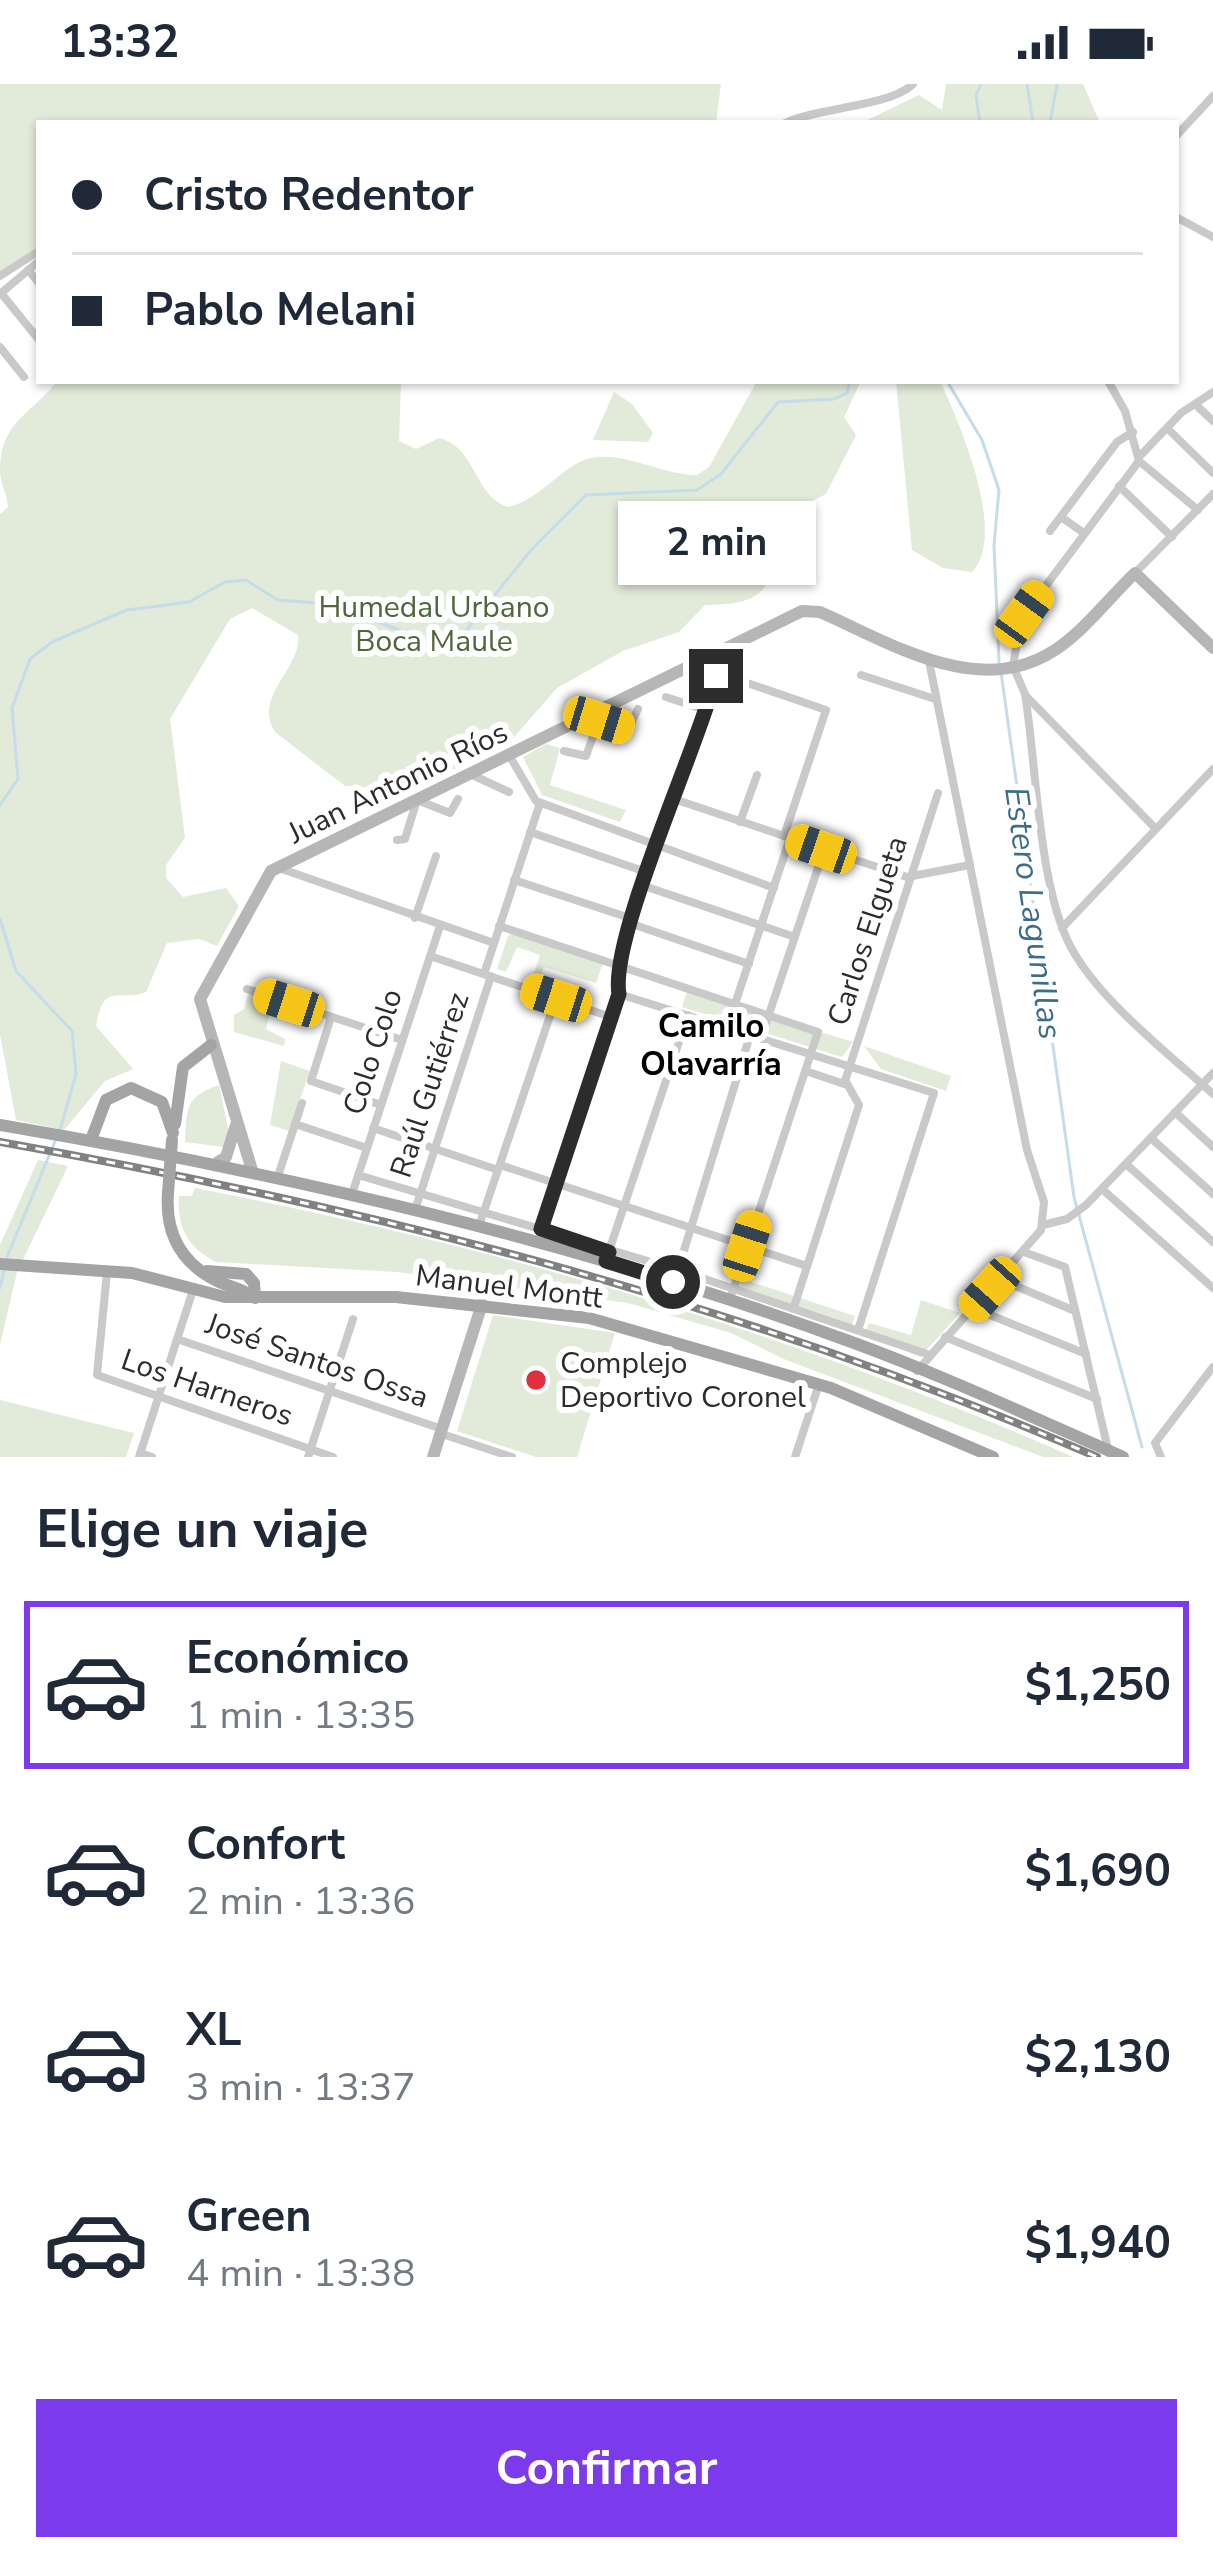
<!DOCTYPE html>
<html lang="es">
<meta charset="utf-8">
<style>
body{margin:0;font-family:"Nunito Sans",sans-serif;background:#f6f6f7;color:#1f2937;height:100vh;display:flex;flex-direction:column;font-size:45px;white-space:nowrap}
*{box-sizing:border-box;margin:0}
p{font-size:39px;color:#747a83}
.icon{flex:none;width:66px;height:66px;fill:none;stroke:currentColor;stroke-width:2;stroke-linecap:round;stroke-linejoin:round}
.map{position:relative;height:1373px;overflow:hidden}
.side{display:flex;flex-direction:column;background:#fff;flex:1}
.side>*{flex:none}
.hud{position:absolute;left:36px;top:36px;width:1143px;height:264px;border-radius:0px;box-shadow:0 3px 9px #0004;display:grid;align-content:center;height:264px;padding:0 36px;background:#fff}
.end{position:absolute;width:54px;height:54px;margin:-27px;border:15px solid #2c2c2c;background:#fff;box-shadow:0 0 0 6px #fff}
.from{border-radius:50%}
.bubble{position:absolute;height:84px;border-radius:0px;background:#fff;box-shadow:0 3px 9px #0004;font-size:39px;font-weight:700;line-height:84px;text-align:center}
.car{position:absolute;width:36px;height:72px;margin:-36px -18px;border-radius:15px;box-shadow:0 0 9px 3px #0007;background:linear-gradient(#f5c518 24%,#345 0 40%,#f5c518 0 76%,#345 0 86%,#f5c518 0)}
.hud b{display:flex;align-items:center;gap:42px;height:114px;font-size:45px}
.hud b+b{border-top:3px solid #e0e1e3}
.hud i{width:30px;height:30px;background:#1f2937}
ul{padding:0;list-style:none}
li{display:flex;align-items:center;gap:36px;height:168px;margin:0 24px 18px;padding:0 12px;border:6px solid transparent;border-radius:0px}
li div{flex:1}
li b{display:block;font-size:45px}
li em{font-style:normal;font-weight:700}
li.active{border-color:#7c3aed}
li>.icon{width:108px;height:108px;stroke-width:1.5}
h2{padding:0 36px;font-size:54px;line-height:144px}
.button{display:flex;gap:24px;margin-top:auto;padding:24px 36px}
.button a{flex:1;height:138px;border-radius:0px;background:#7c3aed;color:#fff;font-size:48px;font-weight:700;line-height:138px;text-align:center}
.status{display:flex;justify-content:space-between;align-items:center;height:84px;padding:0 60px;background:#fff;direction:ltr}
.status svg{height:33px;fill:currentColor}
.map>svg:first-child{display:block}
.green{fill:#e2ead9}
.lines{fill:none;stroke-linecap:round;stroke-linejoin:round}
.stream{stroke:#c5dcea;stroke-width:3}
.street{stroke:#c9c9c9;stroke-width:8}
.secondary{stroke:#b6b6b6;stroke-width:12}
.primary{stroke:#a4a4a4;stroke-width:12}
.rail-casing{stroke:#818181;stroke-width:8}
.rail{stroke:#fff;stroke-width:3;stroke-dasharray:9;stroke-linecap:butt}
.primary-bridge{stroke:#a4a4a4;stroke-width:12}
.route{stroke:#2c2c2c;stroke-width:15}
.poi-dot{fill:#e22f40;stroke:#fff;stroke-width:4.5}
.labels{text-anchor:middle;dominant-baseline:central;stroke-width:12;stroke-linejoin:round;paint-order:stroke}
.park-label{font-size:30px;fill:#50663a;stroke:#fff}
.street-label{font-size:30px;fill:#2c2c2c;stroke:#fff}
.poi-label{font-size:30px;fill:#2c2c2c;stroke:#fff;text-anchor:start}
.water-label{font-size:33px;font-style:italic;fill:#3c6e8c;stroke:#fff}
.neighbourhood-label{font-size:33px;font-weight:bold;fill:#000;stroke:#fff}
</style>
<div class="status"><b>13:32</b><svg viewBox="0 0 49 12"><path d="M0 12V9h3v3zM5 12V6h3v6zM10 12V3h3v9zM15 12V0h3v12zM26 1h20v11H26zM47 4h2v5h-2z"/></svg></div>
<div class="map">
<svg width="1213" height="1373" viewBox="0 0 1213 1373">
<rect width="100%" height="100%" fill="#fff"/>
<g class="green">
<path d="M0,0H721L716,39H39V169L0,191Z"/>
<path d="M946,0H1083L1100,39H861L919,11L942,26Z"/>
<path d="M57,297H401L399,357L416,365L439,354C477,363 474,414 509,423C541,414 557,388 582,377C615,362 663,392 697,391L709,383L757,297H861L844,333L856,351L826,410L792,428L758,486L766,501C754,521 725,520 705,521L679,548L623,567L557,604L509,659L412,705L345,702L275,648C252,612 302,585 298,551L252,524L230,535L170,635L185,754L166,781V794L183,813L226,804L239,822L217,862L199,855L167,859L146,908C119,918 103,897 96,942L133,985L105,997L64,1046L16,1036L0,951V430L8,423C7,408 1,402 0,388C0,337 31,331 57,297Z"/>
<path d="M896,297H940C959,338 1008,450 972,488L943,484L912,466Z"/>
<path d="M614,308L632,320L653,349L648,358L593,356Z"/>
<path d="M546,660L560,664L550,701L626,726L620,738L542,711L523,673Z"/>
<path d="M515,848L603,879L596,899L544,883L538,897L532,896L540,871L517,863L506,888L497,885L508,852Z"/>
<path d="M249,907L273,915L266,945L285,955L284,962L234,948V931L244,925Z"/>
<path d="M687,907L853,958L842,973L682,923Z"/>
<path d="M864,962L951,992L946,1007L881,985Z"/>
<path d="M281,977L310,987L289,1047L270,1041Z"/>
<path d="M219,1001L229,1049L224,1063L185,1058C187,1025 185,1012 219,1001Z"/>
<path d="M38,1076L68,1082L17,1188L0,1261V1161Z"/>
<path d="M195,1104C495,1162 794,1249 1073,1373H1043L786,1276L731,1249L628,1219L397,1188L216,1178C188,1164 177,1144 179,1112H192Z"/>
<path d="M739,1194L855,1232L851,1244L735,1205Z"/>
<path d="M921,1216L960,1229L920,1273L865,1250L869,1239L911,1251Z"/>
<path d="M493,1231L615,1249L577,1373H536L457,1347Z"/>
<path d="M0,1316L134,1349L126,1373H0Z"/>
</g>
<g class="lines">
<g class="stream">
<path d="M1027,0L1033,39"/>
<path d="M980,39L976,11L981,0"/>
<path d="M1050,39L1057,0"/>
<path d="M947,297L982,356L999,406L994,461L999,578"/>
<path d="M1001,588L1074,1113L1142,1363"/>
<path d="M0,721L18,695L12,624L30,575L52,558L127,526L189,518L225,498L246,496L278,516L332,520L432,559H456L532,465L586,411L697,406L721,390L778,318L834,315L847,309L850,297"/>
<path d="M0,835L16,887L72,947L76,990L60,1046"/>
<path d="M7,1173L56,1055"/>
<path d="M0,1204L5,1183"/>
</g>
<g class="street">
<path d="M785,39C819,23 889,23 913,0"/>
<path d="M1176,52L1213,12"/>
<path d="M1176,133L1213,153"/>
<path d="M28,186L39,199"/>
<path d="M0,192L39,167"/>
<path d="M1,209L39,256"/>
<path d="M0,210L39,177"/>
<path d="M0,263L24,293"/>
<path d="M1108,297L1125,327L1139,377L1021,535L1013,582L1025,610C1037,683 1038,813 1076,872C1105,920 1171,972 1213,1010"/>
<path d="M1195,320L1213,337"/>
<path d="M1168,345L1213,389"/>
<path d="M1139,373L1181,329L1213,308"/>
<path d="M1139,377L1198,426"/>
<path d="M1119,402L1172,453"/>
<path d="M1061,433L1084,449"/>
<path d="M1050,447L1117,358L1133,348"/>
<path d="M1135,489L1213,410"/>
<path d="M715,588L826,626L784,752"/>
<path d="M861,591L935,615"/>
<path d="M1026,612L1156,745"/>
<path d="M666,613L705,626"/>
<path d="M599,636L628,645L638,625"/>
<path d="M564,667L586,672L599,636L595,628"/>
<path d="M509,671L536,717L774,804"/>
<path d="M470,690L509,708"/>
<path d="M674,715L907,793L970,781"/>
<path d="M740,738L757,691"/>
<path d="M530,748L649,789"/>
<path d="M397,756L405,755L417,716L450,729L458,715"/>
<path d="M279,784L494,859"/>
<path d="M514,796L633,835"/>
<path d="M644,802L795,853"/>
<path d="M415,834L436,772"/>
<path d="M632,840L749,880"/>
<path d="M499,842L818,948L730,1215"/>
<path d="M1062,844L1213,685"/>
<path d="M430,872L611,933L541,1145"/>
<path d="M484,890L540,719"/>
<path d="M247,905L402,956"/>
<path d="M619,910L934,1009L858,1246"/>
<path d="M735,920L790,754"/>
<path d="M609,932C619,903 621,874 631,843C657,760 688,678 715,594L708,574"/>
<path d="M331,933L311,997L381,1021"/>
<path d="M762,951L824,766"/>
<path d="M806,987L844,1000L938,709"/>
<path d="M1175,1028L1213,1063"/>
<path d="M295,1040L367,1064"/>
<path d="M373,1044L498,1086"/>
<path d="M1151,1054L1213,1110"/>
<path d="M1126,1080L1213,1158"/>
<path d="M500,1081L807,1182"/>
<path d="M358,1091L678,1186L930,1271"/>
<path d="M278,1092L302,1019"/>
<path d="M1102,1105L1213,1204"/>
<path d="M352,1110L440,842"/>
<path d="M415,1126L491,892"/>
<path d="M1043,1141L1067,1135L1086,1121L1213,989"/>
<path d="M479,1142L556,914"/>
<path d="M1024,1168L1065,1183L1108,1365"/>
<path d="M608,1170L688,931"/>
<path d="M678,1186L751,948"/>
<path d="M107,1188L97,1291L333,1373"/>
<path d="M999,1195L1075,1227"/>
<path d="M794,1223L859,1021L845,996"/>
<path d="M973,1224L1086,1270"/>
<path d="M945,1253L1097,1315"/>
<path d="M177,1255L442,1345"/>
<path d="M917,1287L1041,1146L1044,1118L1027,1066L929,577"/>
<path d="M442,1350L512,1373"/>
<path d="M140,1369L152,1373"/>
<path d="M139,1373L193,1206"/>
<path d="M308,1373L353,1235"/>
<path d="M795,1373L819,1300"/>
<path d="M1161,1373L1155,1359L1213,1283"/>
</g>
<g class="secondary">
<path d="M218,1078L226,1073L236,1041"/>
<path d="M252,1086L200,915L271,787L802,527L820,528C891,559 979,616 1055,566C1084,547 1109,514 1135,489L1213,564"/>
<path d="M433,1373L482,1220"/>
</g>
<g class="primary">
<path d="M175,1040L183,983L211,961"/>
<path d="M0,1041C288,1090 572,1156 846,1256C940,1290 1032,1333 1123,1373"/>
<path d="M91,1056L106,1016L131,1004L162,1018L173,1049"/>
<path d="M168,1109C165,1149 181,1179 217,1197C230,1203 242,1204 253,1213"/>
<path d="M0,1180L132,1189L225,1213H396L589,1234L831,1304L993,1373"/>
<path d="M207,1187L246,1190L254,1199L255,1214"/>
</g>
<g class="rail-casing">
<path id="rail" d="M0,1058C378,1125 744,1219 1097,1373"/>
</g>
<use href="#rail" class="rail"/>
<path class="primary-bridge" d="M168,1109L172,1056"/>
</g>
<g class="lines">
<path class="route" d="M673,1198L606,1177L609,1168L541,1145L619,910C609,854 699,661 716,592"/>
</g>
<circle class="poi-dot" cx="536" cy="1296" r="12"/>
<g class="labels">
<g class="park-label">
<text x="434" y="523">Humedal Urbano<tspan x="434" dy="34">Boca Maule</tspan></text>
</g>
<g class="street-label">
<text transform="translate(398 699) rotate(-26)">Juan Antonio Ríos</text>
<text transform="translate(868 847) rotate(-72)">Carlos Elgueta</text>
<text transform="translate(373 968) rotate(-72)">Colo Colo</text>
<text transform="translate(430 1001) rotate(-72)">Raúl Gutiérrez</text>
<text transform="translate(509 1203) rotate(7)">Manuel Montt</text>
<text transform="translate(317 1277) rotate(19)">José Santos Ossa</text>
<text transform="translate(207 1304) rotate(19)">Los Harneros</text>
</g>
<g class="poi-label">
<text x="560" y="1279">Complejo<tspan x="560" dy="34">Deportivo Coronel</tspan></text>
</g>
<g class="water-label">
<text transform="translate(1033 829) rotate(82)">Estero Lagunillas</text>
</g>
<g class="neighbourhood-label">
<text x="711" y="942">Camilo<tspan x="711" dy="38">Olavarría</tspan></text>
</g>
</g>
</svg>
<i class="end from" style="left:673px;top:1198px"></i>
<i class="end" style="left:716px;top:592px"></i>
<div class="bubble" style="left:618px;top:417px;width:198px">2 min</div>
<i class="car" style="left:1024px;top:530px;rotate:36deg"></i>
<i class="car" style="left:599px;top:636px;rotate:107deg"></i>
<i class="car" style="left:821px;top:765px;rotate:289deg"></i>
<i class="car" style="left:556px;top:914px;rotate:288deg"></i>
<i class="car" style="left:289px;top:919px;rotate:288deg"></i>
<i class="car" style="left:747px;top:1162px;rotate:18deg"></i>
<i class="car" style="left:990px;top:1205px;rotate:222deg"></i>
<div class="hud">
<b><i class="from"></i>Cristo Redentor</b>
<b><i></i>Pablo Melani</b>
</div>
</div>
<section class="side">
<h2>Elige un viaje</h2>
<ul>
<li class="active"><svg class="icon" aria-label="car" viewBox="0 0 24 24"><path d="M5 17H2v-5l4-1 3-4h7l3 4 3 1v5h-3M9 17h6M6 11h13"/><circle cx="7" cy="17" r="2"/><circle cx="17" cy="17" r="2"/></svg><div><b>Económico</b><p>1 min · 13:35</p></div><em>$1,250</em></li>
<li><svg class="icon" aria-label="car" viewBox="0 0 24 24"><path d="M5 17H2v-5l4-1 3-4h7l3 4 3 1v5h-3M9 17h6M6 11h13"/><circle cx="7" cy="17" r="2"/><circle cx="17" cy="17" r="2"/></svg><div><b>Confort</b><p>2 min · 13:36</p></div><em>$1,690</em></li>
<li><svg class="icon" aria-label="car" viewBox="0 0 24 24"><path d="M5 17H2v-5l4-1 3-4h7l3 4 3 1v5h-3M9 17h6M6 11h13"/><circle cx="7" cy="17" r="2"/><circle cx="17" cy="17" r="2"/></svg><div><b>XL</b><p>3 min · 13:37</p></div><em>$2,130</em></li>
<li><svg class="icon" aria-label="car" viewBox="0 0 24 24"><path d="M5 17H2v-5l4-1 3-4h7l3 4 3 1v5h-3M9 17h6M6 11h13"/><circle cx="7" cy="17" r="2"/><circle cx="17" cy="17" r="2"/></svg><div><b>Green</b><p>4 min · 13:38</p></div><em>$1,940</em></li>
</ul>
<div class="button"><a>Confirmar</a></div>
</section>
